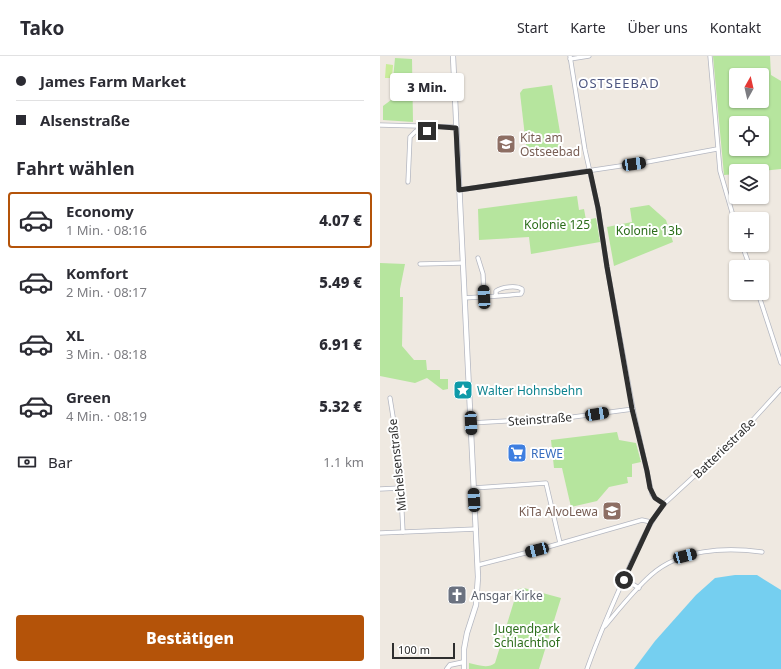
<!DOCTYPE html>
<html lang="de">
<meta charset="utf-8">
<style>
body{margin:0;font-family:"Noto Sans",sans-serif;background:#f7f7f7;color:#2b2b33;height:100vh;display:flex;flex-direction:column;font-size:15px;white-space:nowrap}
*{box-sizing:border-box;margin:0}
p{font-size:13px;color:#7c7c81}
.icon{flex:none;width:22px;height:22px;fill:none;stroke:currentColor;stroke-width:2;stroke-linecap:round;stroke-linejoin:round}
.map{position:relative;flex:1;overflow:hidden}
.details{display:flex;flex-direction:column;background:#fff;width:380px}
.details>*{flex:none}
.hud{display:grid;align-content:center;height:88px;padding:0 16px;background:#fff}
.needle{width:26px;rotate:8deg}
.tools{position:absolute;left:349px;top:12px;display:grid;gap:8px}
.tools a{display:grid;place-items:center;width:40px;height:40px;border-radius:4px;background:#fff;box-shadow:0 1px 3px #0004;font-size:20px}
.scale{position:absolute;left:12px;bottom:10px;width:63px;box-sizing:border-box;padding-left:4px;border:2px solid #2e2e2e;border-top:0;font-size:11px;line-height:14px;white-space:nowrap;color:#2e2e2e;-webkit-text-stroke:3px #fff;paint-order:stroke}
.end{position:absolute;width:18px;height:18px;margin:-9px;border:5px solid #2e2e2e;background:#fff;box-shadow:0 0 0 2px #fff}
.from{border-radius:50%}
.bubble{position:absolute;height:28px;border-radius:4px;background:#fff;box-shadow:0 1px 3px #0004;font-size:13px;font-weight:800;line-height:28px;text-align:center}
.car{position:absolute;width:12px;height:24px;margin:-12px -6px;border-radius:5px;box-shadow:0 0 3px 1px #0007;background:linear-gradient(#222 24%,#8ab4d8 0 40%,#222 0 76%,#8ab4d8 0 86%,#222 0)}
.hud b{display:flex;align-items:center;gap:14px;height:38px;font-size:15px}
.hud b+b{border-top:1px solid #e1e1e2}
.hud i{width:10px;height:10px;background:#2b2b33}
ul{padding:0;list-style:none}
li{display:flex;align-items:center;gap:12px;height:56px;margin:0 8px 6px;padding:0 8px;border:2px solid transparent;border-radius:4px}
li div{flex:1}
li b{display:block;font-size:15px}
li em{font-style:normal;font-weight:800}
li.active{border-color:#b45309}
li>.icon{width:36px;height:36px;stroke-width:1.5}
h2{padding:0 16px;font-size:18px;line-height:48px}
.pay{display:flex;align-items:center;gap:10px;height:44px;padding:0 16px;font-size:15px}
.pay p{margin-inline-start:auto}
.action{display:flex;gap:8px;margin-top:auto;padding:8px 16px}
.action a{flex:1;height:46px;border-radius:4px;background:#b45309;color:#fff;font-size:16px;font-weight:800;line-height:46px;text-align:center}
header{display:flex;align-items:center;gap:24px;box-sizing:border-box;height:56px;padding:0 20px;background:#fff;border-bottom:1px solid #e1e1e2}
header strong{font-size:19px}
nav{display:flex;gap:22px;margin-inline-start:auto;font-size:14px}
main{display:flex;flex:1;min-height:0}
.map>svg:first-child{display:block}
.green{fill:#b6e59e;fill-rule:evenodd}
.pitch{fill:#c9ec9a}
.water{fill:#75cff0}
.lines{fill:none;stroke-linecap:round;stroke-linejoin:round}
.minor-casing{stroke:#b4b7c1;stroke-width:5}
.tertiary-casing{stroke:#b4b7c1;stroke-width:5.5}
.secondary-casing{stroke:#b4b7c1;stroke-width:6}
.minor{stroke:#fff;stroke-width:3.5}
.tertiary{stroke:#fff;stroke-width:4}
.secondary{stroke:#fff;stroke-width:4.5}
.route{stroke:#2e2e2e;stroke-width:5}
.labels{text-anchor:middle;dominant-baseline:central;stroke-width:4;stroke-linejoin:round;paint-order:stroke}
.education-label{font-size:12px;fill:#785e54;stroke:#fff;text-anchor:start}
.park-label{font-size:12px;fill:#2c6e1b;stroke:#fff}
.culture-label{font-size:12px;fill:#0d838f;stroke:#fff;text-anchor:start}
.street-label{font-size:12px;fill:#2e2e2e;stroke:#fff}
.shop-label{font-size:12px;fill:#366cbe;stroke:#fff;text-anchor:start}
.worship-label{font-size:12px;fill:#5b616d;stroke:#fff;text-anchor:start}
.neighbourhood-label{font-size:13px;letter-spacing:1px;fill:#4d5680;stroke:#fff}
</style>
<header>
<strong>Tako</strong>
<nav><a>Start</a><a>Karte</a><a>Über uns</a><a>Kontakt</a></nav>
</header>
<main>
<section class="details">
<div class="hud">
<b><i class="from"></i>James Farm Market</b>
<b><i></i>Alsenstraße</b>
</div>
<h2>Fahrt wählen</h2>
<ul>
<li class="active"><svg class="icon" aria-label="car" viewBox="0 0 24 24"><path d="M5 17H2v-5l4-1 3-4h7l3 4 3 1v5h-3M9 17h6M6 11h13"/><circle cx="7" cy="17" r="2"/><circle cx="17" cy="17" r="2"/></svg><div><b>Economy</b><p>1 Min. · 08:16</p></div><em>4.07 €</em></li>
<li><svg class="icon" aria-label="car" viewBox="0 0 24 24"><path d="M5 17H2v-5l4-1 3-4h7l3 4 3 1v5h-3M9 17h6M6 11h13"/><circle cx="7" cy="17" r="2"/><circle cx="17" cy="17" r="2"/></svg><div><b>Komfort</b><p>2 Min. · 08:17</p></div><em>5.49 €</em></li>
<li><svg class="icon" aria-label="car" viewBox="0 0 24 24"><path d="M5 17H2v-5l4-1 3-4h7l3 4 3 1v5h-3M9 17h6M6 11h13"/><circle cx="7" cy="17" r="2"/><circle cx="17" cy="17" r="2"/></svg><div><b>XL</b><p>3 Min. · 08:18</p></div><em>6.91 €</em></li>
<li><svg class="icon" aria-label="car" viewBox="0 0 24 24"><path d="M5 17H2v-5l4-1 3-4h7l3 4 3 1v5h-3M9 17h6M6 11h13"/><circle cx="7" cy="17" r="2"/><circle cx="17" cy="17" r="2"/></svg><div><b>Green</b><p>4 Min. · 08:19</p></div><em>5.32 €</em></li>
</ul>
<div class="pay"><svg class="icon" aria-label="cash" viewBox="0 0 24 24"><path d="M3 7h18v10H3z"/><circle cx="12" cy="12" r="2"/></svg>Bar<p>1.1 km</p></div>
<div class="action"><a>Bestätigen</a></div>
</section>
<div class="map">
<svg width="401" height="613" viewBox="0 0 401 613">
<rect width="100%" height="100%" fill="#efe9e1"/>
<g class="green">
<path d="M333,0H390L391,19L401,25V113L382,115H356V118L344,119ZM356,19H382V45H356ZM356,67H382V93H356Z"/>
<path d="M15,2L32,3L33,66L3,64V50L11,44Z"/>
<path d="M172,29L183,94L147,98L140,37L143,33Z"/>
<path d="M197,140L199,154L204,153L206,164L216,162L220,186L151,198L149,181L99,184L98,153Z"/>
<path d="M269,149L286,164L293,186L234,210L227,171L252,166L250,152Z"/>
<path d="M0,207L25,208L20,233V241H23L22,290L34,304H46L47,314H60V323H68V333L63,334L47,322L35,327L0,320Z"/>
<path d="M237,376L239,384L256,387L261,406L252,408V421H247L248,427L229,431L217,445L191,451L182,412H174L171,384Z"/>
<path d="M144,532L181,542L159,613H89V607C98,609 108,613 115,607L135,542L134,534Z"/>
</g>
<path class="pitch" d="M6,8L13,9L12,22H5Z"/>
<path class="water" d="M355,519H377L401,534V613H254L275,585L316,539L335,522Z"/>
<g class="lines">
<g class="minor-casing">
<g id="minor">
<path d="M190,0L205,94L218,152L227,211L253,353L272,438L275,442L284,448"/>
<path d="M330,0L340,115L356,170"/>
<path d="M190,3L209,0"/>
<path d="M0,69L76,71"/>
<path d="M28,126L30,81L36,75H47L49,71"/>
<path d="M79,134L267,106L337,93"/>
<path d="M362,189L370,211"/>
<path d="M98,202L103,218L104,241"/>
<path d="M40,208L83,207"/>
<path d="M378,237L401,307"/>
<path d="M85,242C103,241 122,240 141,238L142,236V233C136,229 122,231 116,235V240"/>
<path d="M10,342L19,398L23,476"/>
<path d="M91,367L193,361L253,353"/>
<path d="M94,432L166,427L180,487"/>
<path d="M0,433L21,432"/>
<path d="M0,477L96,473"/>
<path d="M98,509L157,494L262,464L271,466"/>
<path d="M244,523L259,532"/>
<path d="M225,570C240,552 254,534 271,519C300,493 345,491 382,496"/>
<path d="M207,613C220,576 236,540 252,505C262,485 270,465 284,448L360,378L401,333"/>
</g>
</g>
<g class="tertiary-casing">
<path id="tertiary" d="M67,613L70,609L84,606"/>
</g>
<g class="secondary-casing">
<path id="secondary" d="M73,0L98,521L96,549L87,577L84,593V613"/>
</g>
<use href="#minor" class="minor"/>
<use href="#tertiary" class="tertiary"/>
<use href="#secondary" class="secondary"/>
</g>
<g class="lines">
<path class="route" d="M47,75L49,70L76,72L79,134L210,115L218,152L227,211L252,353L267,415L270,432L275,442L284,448L271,466L244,524"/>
</g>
<defs>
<g id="school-square" transform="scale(1)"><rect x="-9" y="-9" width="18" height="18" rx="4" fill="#8d6e63" stroke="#fff"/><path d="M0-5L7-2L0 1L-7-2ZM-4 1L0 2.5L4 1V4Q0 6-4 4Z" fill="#fff"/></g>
<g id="sight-square" transform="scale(1)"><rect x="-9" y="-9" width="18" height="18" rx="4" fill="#0f9aa8" stroke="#fff"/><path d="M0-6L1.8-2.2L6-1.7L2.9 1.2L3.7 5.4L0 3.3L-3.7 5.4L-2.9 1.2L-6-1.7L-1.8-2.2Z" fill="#fff"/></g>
<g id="supermarket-square" transform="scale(1)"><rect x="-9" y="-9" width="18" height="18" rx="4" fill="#3f7fe0" stroke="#fff"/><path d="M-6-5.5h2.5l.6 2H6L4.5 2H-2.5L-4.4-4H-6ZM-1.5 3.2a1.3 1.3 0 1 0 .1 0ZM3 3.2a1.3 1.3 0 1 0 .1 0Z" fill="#fff"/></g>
<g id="church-square" transform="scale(1)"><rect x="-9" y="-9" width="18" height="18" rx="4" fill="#6b7280" stroke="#fff"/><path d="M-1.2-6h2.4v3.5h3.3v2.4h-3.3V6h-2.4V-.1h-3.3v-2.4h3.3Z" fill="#fff"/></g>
</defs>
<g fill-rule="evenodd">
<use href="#school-square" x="126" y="88"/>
<use href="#sight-square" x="83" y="334"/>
<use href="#supermarket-square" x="137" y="397"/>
<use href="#school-square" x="232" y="455"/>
<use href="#church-square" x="77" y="539"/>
</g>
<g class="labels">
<g class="education-label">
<text x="140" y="81">Kita am<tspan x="140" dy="14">Ostseebad</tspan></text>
<text x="218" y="455" text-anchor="end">KiTa AlvoLewa</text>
</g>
<g class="park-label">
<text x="177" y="168">Kolonie 125</text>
<text x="269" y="174">Kolonie 13b</text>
<text x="147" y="572">Jugendpark<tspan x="147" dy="14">Schlachthof</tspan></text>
</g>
<g class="culture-label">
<text x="97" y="334">Walter Hohnsbehn</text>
</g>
<g class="street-label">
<text transform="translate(160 363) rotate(-4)">Steinstraße</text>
<text transform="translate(344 392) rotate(-44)">Batteriestraße</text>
<text transform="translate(17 409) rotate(-96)">Michelsenstraße</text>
</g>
<g class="shop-label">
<text x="151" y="397">REWE</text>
</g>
<g class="worship-label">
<text x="91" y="539">Ansgar Kirke</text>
</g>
<g class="neighbourhood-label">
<text x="239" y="27">OSTSEEBAD</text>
</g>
</g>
</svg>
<div class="tools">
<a><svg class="needle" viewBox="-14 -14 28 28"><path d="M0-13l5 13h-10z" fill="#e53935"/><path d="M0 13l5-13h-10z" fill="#7c7c81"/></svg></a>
<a><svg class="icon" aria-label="locate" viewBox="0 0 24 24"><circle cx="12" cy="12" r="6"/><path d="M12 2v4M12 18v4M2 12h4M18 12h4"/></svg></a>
<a><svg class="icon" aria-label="layers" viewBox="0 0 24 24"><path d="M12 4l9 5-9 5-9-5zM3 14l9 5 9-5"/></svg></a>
<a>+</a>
<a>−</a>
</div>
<div class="scale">100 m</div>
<i class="end from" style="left:244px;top:524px"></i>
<i class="end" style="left:47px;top:75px"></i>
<div class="bubble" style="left:10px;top:17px;width:74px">3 Min.</div>
<i class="car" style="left:254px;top:108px;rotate:82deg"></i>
<i class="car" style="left:104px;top:241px;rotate:357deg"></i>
<i class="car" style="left:217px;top:358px;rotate:81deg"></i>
<i class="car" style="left:91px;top:367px;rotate:177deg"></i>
<i class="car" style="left:94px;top:444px;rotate:357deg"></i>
<i class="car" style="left:157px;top:494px;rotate:255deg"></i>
<i class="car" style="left:305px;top:500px;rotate:75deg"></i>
</div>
</main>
